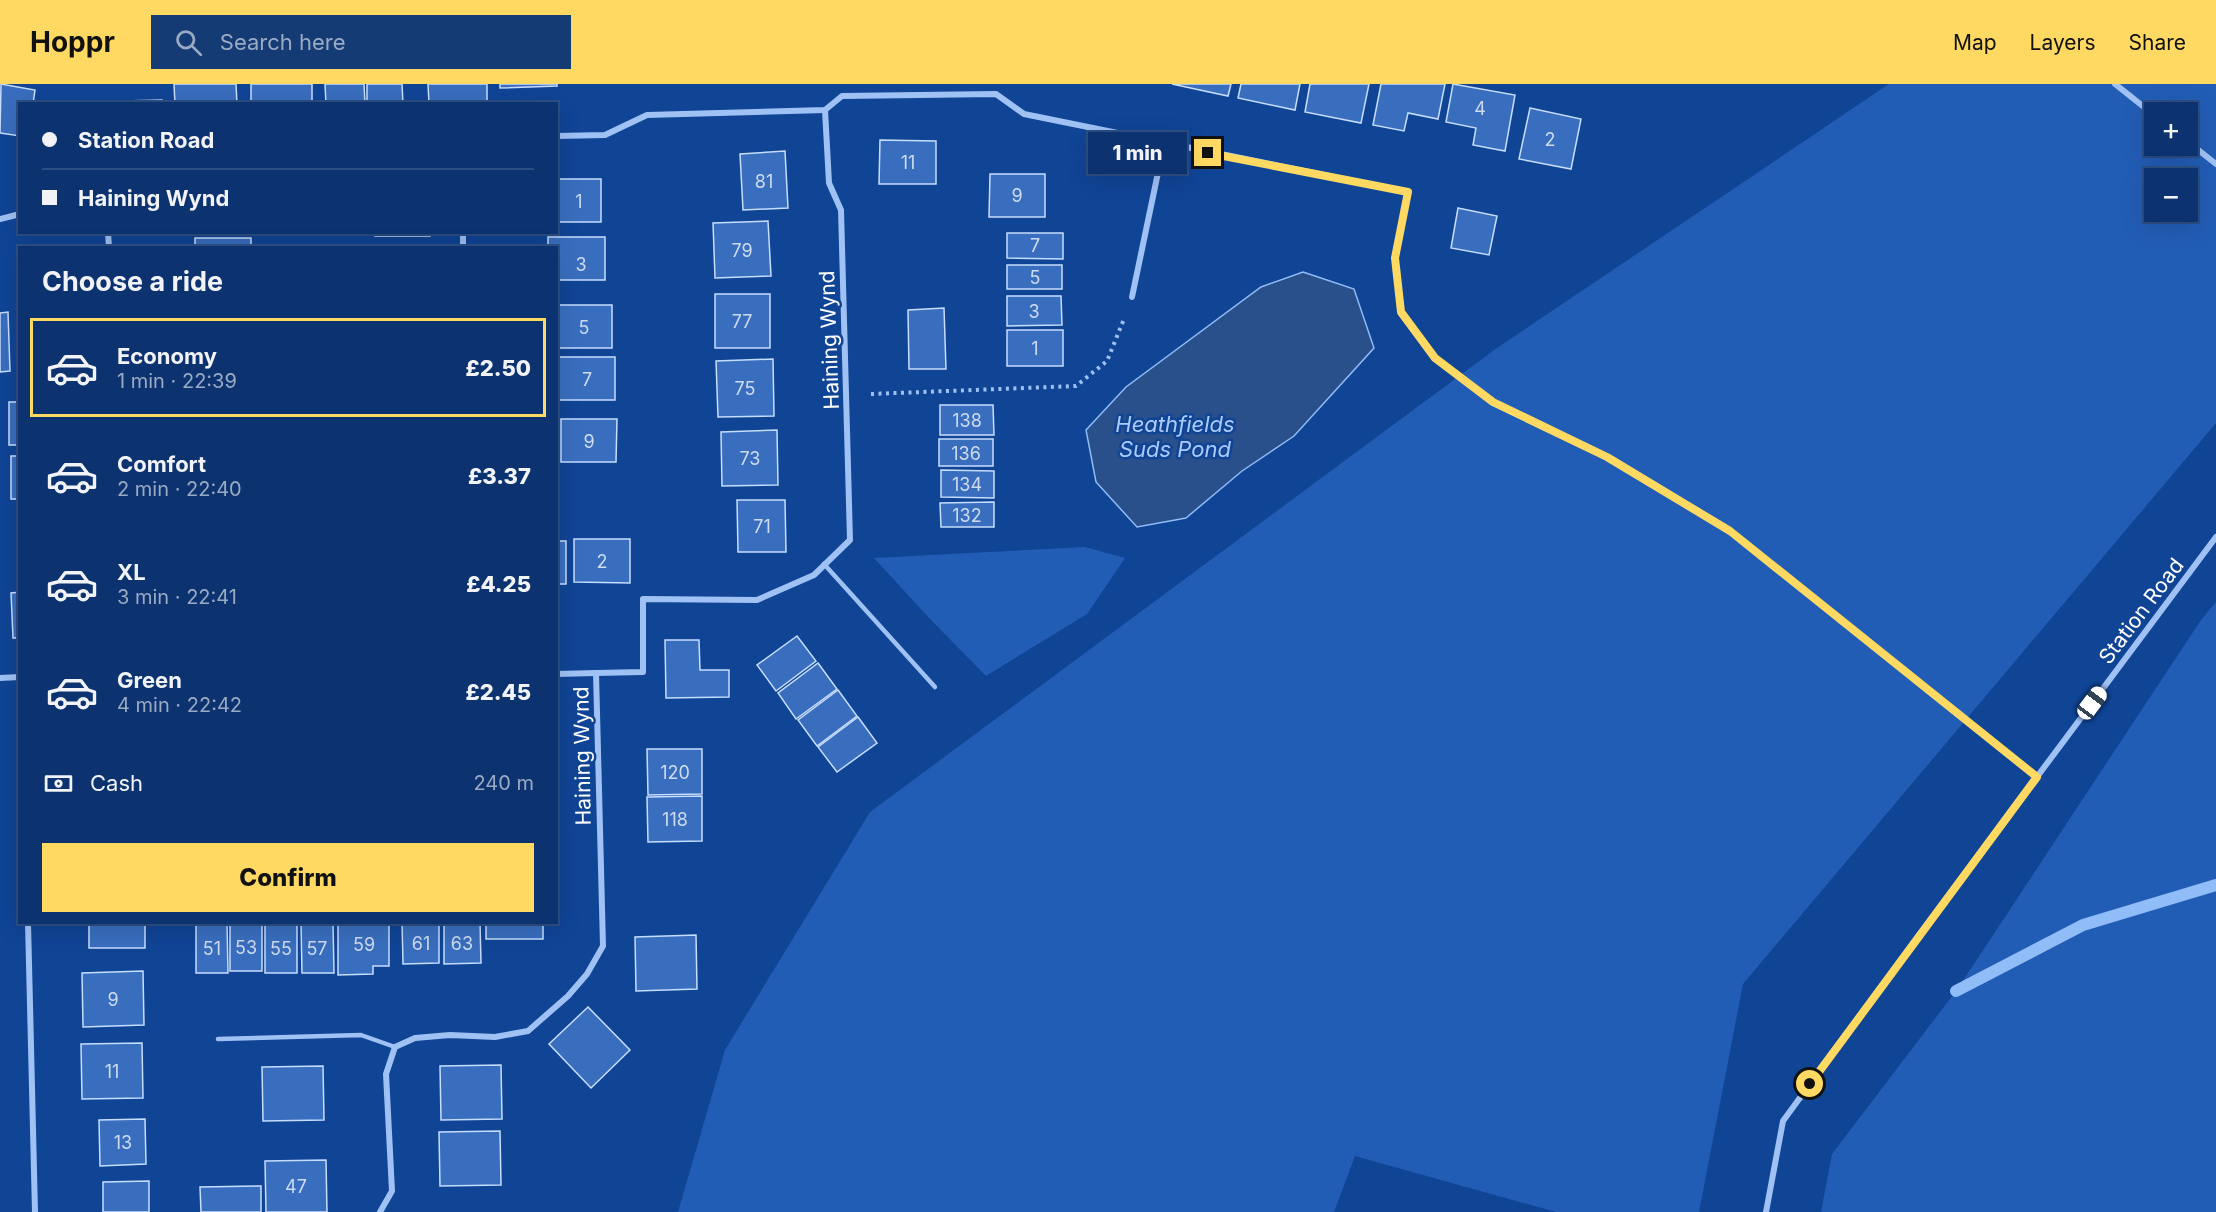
<!DOCTYPE html>
<meta charset="utf-8">
<style>
body{margin:0;font-family:Inter,sans-serif;background:#153b75;color:#f1f3f6;height:100vh;display:flex;flex-direction:column;font-size:22px;white-space:nowrap}
*{box-sizing:border-box;margin:0}
p{font-size:20px;color:#9aaac3}
.icon{flex:none;width:33px;height:33px;fill:none;stroke:currentColor;stroke-width:2;stroke-linecap:round;stroke-linejoin:round}
.map{position:relative;flex:1;overflow:hidden}
.details{position:absolute;left:18px;top:162px;width:540px;height:678px;display:flex;flex-direction:column;background:#0c3370;border-radius:0px;box-shadow:0 6px 24px #0002,0 0 0 2px #2c4e83}
.details>*{flex:none}
.banner{position:absolute;left:18px;top:18px;width:540px;height:132px;border-radius:0px;box-shadow:0 6px 24px #0002,0 0 0 2px #2c4e83;display:grid;align-content:center;height:132px;padding:0 24px;background:#0c3370}
.buttons{position:absolute;left:2144px;top:18px;display:grid;gap:12px}
.buttons a{display:grid;place-items:center;width:54px;height:54px;border-radius:0px;background:#0c3370;box-shadow:0 6px 24px #0002,0 0 0 2px #2c4e83;font-size:30px}
.end{position:absolute;width:27px;height:27px;margin:-14px;border:8px solid #ffd962;background:#111;box-shadow:0 0 0 3px #111}
.from{border-radius:50%}
.bubble{position:absolute;height:42px;border-radius:0px;background:#0c3370;box-shadow:0 6px 24px #0002,0 0 0 2px #2c4e83;font-size:20px;font-weight:800;line-height:42px;text-align:center}
.car{position:absolute;width:18px;height:36px;margin:-18px -9px;border-radius:8px;box-shadow:0 0 4px 2px #0007;background:linear-gradient(#fff 24%,#345 0 40%,#fff 0 76%,#345 0 86%,#fff 0)}
.banner b{display:flex;align-items:center;gap:21px;height:57px;font-size:22px}
.banner b+b{border-top:2px solid #2c4e83}
.banner i{width:15px;height:15px;background:#f1f3f6}
ul{padding:0;list-style:none}
li{display:flex;align-items:center;gap:18px;height:99px;margin:0 12px 9px;padding:0 12px;border:3px solid transparent;border-radius:0px}
li div{flex:1}
li b{display:block;font-size:22px}
li em{font-style:normal;font-weight:800}
li.active{border-color:#ffd962}
li>.icon{width:54px;height:54px;stroke-width:1.5}
h2{padding:0 24px;font-size:27px;line-height:72px}
.pay{display:flex;align-items:center;gap:15px;height:66px;padding:0 24px;font-size:22px}
.pay p{margin-inline-start:auto}
.button{display:flex;gap:12px;margin-top:auto;padding:12px 24px}
.button a{flex:1;height:69px;border-radius:0px;background:#ffd962;color:#111;font-size:24px;font-weight:800;line-height:69px;text-align:center}
header{display:flex;align-items:center;gap:36px;box-sizing:border-box;height:84px;padding:0 30px;background:#ffd962;color:#111}
header strong{font-size:28px}
nav{display:flex;gap:33px;margin-inline-start:auto;font-size:21px}
.search{width:420px;height:54px;background:#153b75;display:flex;align-items:center;gap:15px;box-sizing:border-box;padding:0 21px;border-radius:0px;color:#9aaac3;font-size:22px}
.map>svg:first-child{display:block}
.green{fill:#225db5;fill-rule:evenodd}
.water{fill:#2a508c;stroke:#90bcf7;stroke-width:1.5}
.lines{fill:none;stroke-linecap:round;stroke-linejoin:round}
.stream{stroke:#90bcf7;stroke-width:12}
.building{fill:#396ebe;stroke:#c7ddfe;stroke-width:1.5}
.path{stroke:#9fc1f4;stroke-width:4;stroke-dasharray:3 4.5;stroke-linecap:butt}
.service{stroke:#9fc1f4;stroke-width:4.5}
.minor{stroke:#9fc1f4;stroke-width:6}
.route{stroke:#ffd962;stroke-width:8}
.labels{text-anchor:middle;dominant-baseline:central;stroke-width:5;stroke-linejoin:round;paint-order:stroke}
.number-label{font-size:18px;fill:#cedbef}
.street-label{font-size:21px;fill:#fff;stroke:#104495}
.water-label{font-size:22px;font-style:italic;fill:#abccfa;stroke:#104495}
</style>
<header>
<strong>Hoppr</strong>
<div class="search"><svg class="icon" aria-label="search" viewBox="0 0 24 24"><circle cx="10" cy="10" r="6"/><path d="M15 15l6 6"/></svg>Search here</div>
<nav><a>Map</a><a>Layers</a><a>Share</a></nav>
</header>
<div class="map">
<svg width="2216" height="1128" viewBox="0 0 2216 1128">
<rect width="100%" height="100%" fill="#104495"/>
<g class="green">
<path d="M1889,0H2216V339L1743,900L1699,1128H1556L1355,1072L1334,1128H678L725,966L870,728L1497,264ZM2154,28H2187V62H2154ZM2154,94H2187V128H2154Z"/>
<path d="M1085,463L1125,474L1087,530L986,592L930,535L874,474Z"/>
<path d="M2216,518V1128H1821L1832,1070L1956,907L2201,536Z"/>
</g>
<path class="water" d="M1303,188L1354,205L1374,264L1294,352L1242,387L1186,434L1137,443L1096,398L1086,346L1126,303L1261,203Z"/>
<g class="lines">
<path class="stream" d="M1956,907L2083,841L2216,801"/>
</g>
<g class="building">
<path d="M1,0L35,6L33,20H20V52L0,49Z"/>
<path d="M174,0H236L237,20H175Z"/>
<rect x="251" y="0" width="61" height="20"/>
<path d="M325,0H364L365,20H326Z"/>
<path d="M367,0H402L403,20H367Z"/>
<path d="M428,0H487V20H429Z"/>
<path d="M500,0H557V2L500,4Z"/>
<path d="M1172,0H1231L1228,12Z"/>
<path d="M1241,0H1300L1295,26L1238,14Z"/>
<path d="M1310,0H1369L1361,39L1305,28Z"/>
<path d="M1381,0H1445L1438,35L1408,29L1404,47L1373,41Z"/>
<path d="M1453,0L1515,11L1505,67L1473,61L1476,44L1446,38Z"/>
<path d="M162,16V20H122V17Z"/>
<path d="M1530,24L1581,35L1571,85L1519,75Z"/>
<path d="M880,56L936,57V100H879Z"/>
<path d="M785,67L788,124L743,126L740,70Z"/>
<path d="M990,90H1045V133H989Z"/>
<rect x="556" y="95" width="45" height="43"/>
<path d="M1458,124L1497,132L1489,171L1451,164Z"/>
<path d="M768,137L771,192L715,194L713,139Z"/>
<rect x="375" y="148" width="55" height="4"/>
<path d="M1007,149H1063V175L1007,174Z"/>
<path d="M548,153H605V196H556V164H548Z"/>
<rect x="195" y="154" width="56" height="10"/>
<rect x="1007" y="181" width="55" height="24"/>
<rect x="715" y="210" width="55" height="54"/>
<path d="M1007,212H1061L1062,241L1007,242Z"/>
<rect x="556" y="221" width="56" height="43"/>
<path d="M944,224L946,285H909L908,226Z"/>
<path d="M8,228L10,287L0,288V229Z"/>
<rect x="1007" y="246" width="56" height="36"/>
<rect x="559" y="273" width="56" height="43"/>
<path d="M773,275L774,332L718,333L716,277Z"/>
<rect x="9" y="318" width="11" height="43"/>
<path d="M940,321H993L994,351H940Z"/>
<path d="M561,335H617L616,378H561Z"/>
<path d="M777,346L778,401L722,402L721,348Z"/>
<rect x="939" y="355" width="54" height="27"/>
<rect x="11" y="372" width="9" height="43"/>
<path d="M941,386L994,387V414L941,413Z"/>
<path d="M737,416H785L786,468H738Z"/>
<path d="M994,418V443H941L940,419Z"/>
<path d="M574,455H630V499L574,498Z"/>
<rect x="556" y="457" width="10" height="43"/>
<path d="M20,508V554H13L11,509Z"/>
<path d="M797,552L816,577L776,607L757,581Z"/>
<path d="M665,556H699L700,586H729V613L666,614Z"/>
<path d="M818,579L837,605L796,635L778,609Z"/>
<path d="M838,606L857,632L817,662L798,636Z"/>
<path d="M858,633L877,659L837,688L818,663Z"/>
<path d="M647,665H702V710L648,711Z"/>
<path d="M702,712V757L648,758L647,713Z"/>
<rect x="89" y="838" width="56" height="26"/>
<rect x="230" y="838" width="32" height="49"/>
<path d="M338,838H389V882H373V890L338,891Z"/>
<path d="M402,838H439V879L403,880Z"/>
<path d="M444,838H480L481,879L444,880Z"/>
<rect x="486" y="838" width="57" height="17"/>
<path d="M196,839H227L228,889H196Z"/>
<rect x="265" y="839" width="32" height="50"/>
<path d="M301,839H333L334,889H302Z"/>
<path d="M696,851L697,905L636,907L635,853Z"/>
<path d="M143,887L144,941L83,943L82,889Z"/>
<path d="M588,923L630,966L591,1004L549,960Z"/>
<path d="M142,959L143,1014L82,1015L81,960Z"/>
<path d="M501,981L502,1035L441,1036L440,982Z"/>
<path d="M323,982L324,1036L263,1037L262,983Z"/>
<path d="M145,1035L146,1080L100,1082L99,1036Z"/>
<path d="M500,1047L501,1101L440,1102L439,1048Z"/>
<path d="M326,1076L327,1128H266L265,1077Z"/>
<path d="M149,1097V1128H103V1098Z"/>
<path d="M261,1102V1128H201L200,1103Z"/>
</g>
<g class="lines">
<path class="path" d="M871,310L1076,302L1107,277L1124,235"/>
<g class="service">
<path d="M824,480L935,603"/>
<path d="M218,955L361,951L395,963"/>
</g>
<g class="minor">
<path d="M2115,0L2154,31"/>
<path d="M556,52L605,51L647,31L825,26L842,12L996,10L1024,30L1408,108L1395,174L1401,228L1435,274L1493,319L1607,373L1730,447L2037,693"/>
<path d="M2187,57L2216,80"/>
<path d="M0,135L20,130"/>
<path d="M108,148L109,164"/>
<path d="M463,148V164"/>
<path d="M1132,213L1164,60"/>
<path d="M556,590L596,589"/>
<path d="M0,594L20,593"/>
<path d="M28,838L35,1128"/>
<path d="M380,1128L392,1107L386,990L395,963L415,954L450,951L495,953L528,947L568,912L587,890L603,862L596,589L643,588V515L757,516L814,491L850,456L841,126L829,99L825,26"/>
<path d="M1766,1128L1783,1037L1919,851L2216,453"/>
</g>
</g>
<g class="lines">
<path class="route" d="M1208,69L1408,108L1395,174L1401,228L1435,274L1493,318L1607,373L1730,447L2037,693L1810,1000"/>
</g>
<g class="labels">
<g class="number-label">
<text x="1480" y="24">4</text>
<text x="1550" y="55">2</text>
<text x="908" y="78">11</text>
<text x="764" y="97">81</text>
<text x="1017" y="111">9</text>
<text x="579" y="117">1</text>
<text x="1035" y="161">7</text>
<text x="742" y="166">79</text>
<text x="581" y="180">3</text>
<text x="1035" y="193">5</text>
<text x="1034" y="227">3</text>
<text x="742" y="237">77</text>
<text x="584" y="243">5</text>
<text x="1035" y="264">1</text>
<text x="587" y="295">7</text>
<text x="745" y="304">75</text>
<text x="967" y="336">138</text>
<text x="589" y="357">9</text>
<text x="966" y="369">136</text>
<text x="750" y="374">73</text>
<text x="967" y="400">134</text>
<text x="967" y="431">132</text>
<text x="762" y="442">71</text>
<text x="602" y="477">2</text>
<text x="675" y="688">120</text>
<text x="675" y="735">118</text>
<text x="421" y="859">61</text>
<text x="462" y="859">63</text>
<text x="364" y="860">59</text>
<text x="246" y="863">53</text>
<text x="212" y="864">51</text>
<text x="281" y="864">55</text>
<text x="317" y="864">57</text>
<text x="113" y="915">9</text>
<text x="112" y="987">11</text>
<text x="123" y="1058">13</text>
<text x="296" y="1102">47</text>
</g>
<g class="street-label">
<text transform="translate(829 256) rotate(-92)">Haining Wynd</text>
<text transform="translate(2141 527) rotate(-53)">Station Road</text>
<text transform="translate(582 672) rotate(-91)">Haining Wynd</text>
</g>
<g class="water-label">
<text x="1175" y="340">Heathfields<tspan x="1175" dy="25">Suds Pond</tspan></text>
</g>
</g>
</svg>
<div class="buttons">
<a>+</a>
<a>−</a>
</div>
<i class="end from" style="left:1810px;top:1000px"></i>
<i class="end" style="left:1208px;top:69px"></i>
<div class="bubble" style="left:1088px;top:48px;width:99px">1 min</div>
<i class="car" style="left:2092px;top:619px;rotate:37deg"></i>
<div class="banner">
<b><i class="from"></i>Station Road</b>
<b><i></i>Haining Wynd</b>
</div>
<section class="details">
<h2>Choose a ride</h2>
<ul>
<li class="active"><svg class="icon" aria-label="car" viewBox="0 0 24 24"><path d="M5 17H2v-5l4-1 3-4h7l3 4 3 1v5h-3M9 17h6M6 11h13"/><circle cx="7" cy="17" r="2"/><circle cx="17" cy="17" r="2"/></svg><div><b>Economy</b><p>1 min · 22:39</p></div><em>£2.50</em></li>
<li><svg class="icon" aria-label="car" viewBox="0 0 24 24"><path d="M5 17H2v-5l4-1 3-4h7l3 4 3 1v5h-3M9 17h6M6 11h13"/><circle cx="7" cy="17" r="2"/><circle cx="17" cy="17" r="2"/></svg><div><b>Comfort</b><p>2 min · 22:40</p></div><em>£3.37</em></li>
<li><svg class="icon" aria-label="car" viewBox="0 0 24 24"><path d="M5 17H2v-5l4-1 3-4h7l3 4 3 1v5h-3M9 17h6M6 11h13"/><circle cx="7" cy="17" r="2"/><circle cx="17" cy="17" r="2"/></svg><div><b>XL</b><p>3 min · 22:41</p></div><em>£4.25</em></li>
<li><svg class="icon" aria-label="car" viewBox="0 0 24 24"><path d="M5 17H2v-5l4-1 3-4h7l3 4 3 1v5h-3M9 17h6M6 11h13"/><circle cx="7" cy="17" r="2"/><circle cx="17" cy="17" r="2"/></svg><div><b>Green</b><p>4 min · 22:42</p></div><em>£2.45</em></li>
</ul>
<div class="pay"><svg class="icon" aria-label="cash" viewBox="0 0 24 24"><path d="M3 7h18v10H3z"/><circle cx="12" cy="12" r="2"/></svg>Cash<p>240 m</p></div>
<div class="button"><a>Confirm</a></div>
</section>
</div>
